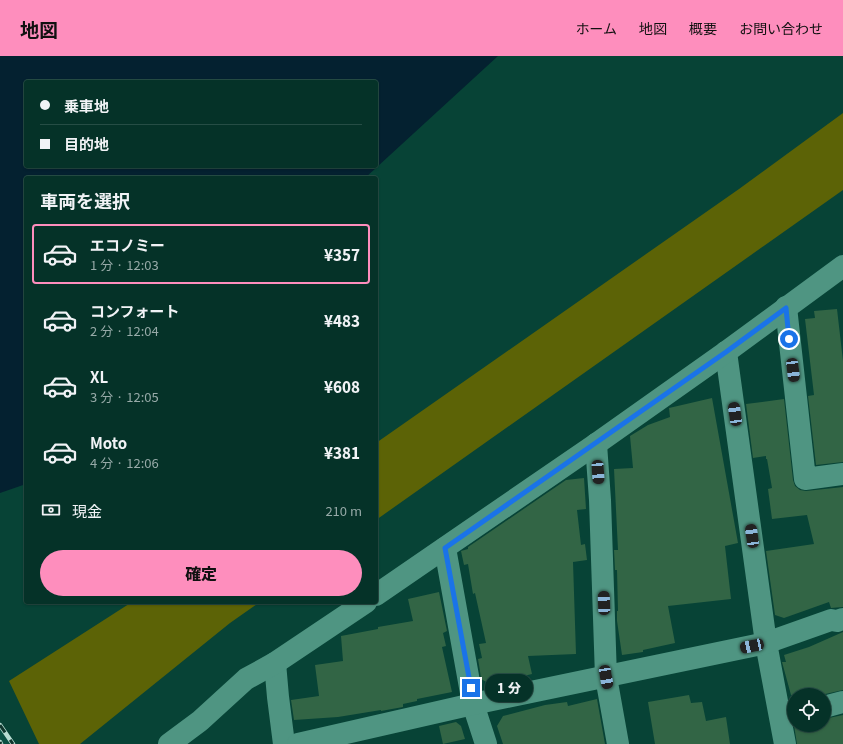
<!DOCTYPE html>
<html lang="ja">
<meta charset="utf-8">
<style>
body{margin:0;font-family:Georgia,"Noto Sans JP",serif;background:#133e34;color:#f1f3f6;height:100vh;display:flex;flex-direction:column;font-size:15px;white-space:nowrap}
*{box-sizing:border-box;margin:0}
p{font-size:13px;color:#97aaa8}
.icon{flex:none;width:22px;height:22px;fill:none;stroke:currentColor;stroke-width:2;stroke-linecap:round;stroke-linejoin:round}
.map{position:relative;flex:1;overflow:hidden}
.details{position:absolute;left:24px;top:120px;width:354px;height:428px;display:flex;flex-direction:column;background:#053228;border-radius:4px;box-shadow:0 1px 3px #0004,0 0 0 1px #264d45}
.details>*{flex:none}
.guide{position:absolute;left:24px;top:24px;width:354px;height:88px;border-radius:4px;box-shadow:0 1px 3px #0004,0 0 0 1px #264d45;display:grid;align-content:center;height:88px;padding:0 16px;background:#053228}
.buttons{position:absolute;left:787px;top:632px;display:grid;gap:8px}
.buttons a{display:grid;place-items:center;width:44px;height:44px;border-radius:50%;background:#053228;box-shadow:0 1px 3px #0004,0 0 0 1px #264d45;font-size:20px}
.end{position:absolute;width:18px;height:18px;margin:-9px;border:5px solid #1a73e8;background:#fff;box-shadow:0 0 0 2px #fff}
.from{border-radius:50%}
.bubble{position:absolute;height:28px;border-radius:14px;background:#053228;box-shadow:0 1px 3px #0004,0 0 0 1px #264d45;font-size:13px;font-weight:800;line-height:28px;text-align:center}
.car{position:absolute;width:12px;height:24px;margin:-12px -6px;border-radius:5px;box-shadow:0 0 3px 1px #0007;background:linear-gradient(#222 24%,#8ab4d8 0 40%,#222 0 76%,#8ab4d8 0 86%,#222 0)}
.guide b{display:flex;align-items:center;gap:14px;height:38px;font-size:15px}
.guide b+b{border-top:1px solid #264d45}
.guide i{width:10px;height:10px;background:#f1f3f6}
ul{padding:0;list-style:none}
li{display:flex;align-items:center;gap:12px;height:60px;margin:0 8px 6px;padding:0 8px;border:2px solid transparent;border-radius:4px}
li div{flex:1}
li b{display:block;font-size:15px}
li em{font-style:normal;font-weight:800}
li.selected{border-color:#fe8ebd}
li>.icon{width:36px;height:36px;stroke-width:1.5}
h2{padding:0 16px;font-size:18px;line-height:48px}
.pay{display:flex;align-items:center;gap:10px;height:44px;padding:0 16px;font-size:15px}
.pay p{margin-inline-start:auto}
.cta{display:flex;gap:8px;margin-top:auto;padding:8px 16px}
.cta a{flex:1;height:46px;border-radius:24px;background:#fe8ebd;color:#111;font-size:16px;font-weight:800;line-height:46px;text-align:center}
header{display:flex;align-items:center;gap:24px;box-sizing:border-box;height:56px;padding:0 20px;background:#fe8ebd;color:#111}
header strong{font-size:19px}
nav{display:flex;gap:22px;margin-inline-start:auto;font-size:14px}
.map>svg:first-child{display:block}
.built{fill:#0b5143}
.green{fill:#5c6306}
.water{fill:#042130;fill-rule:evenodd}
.building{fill:#326545}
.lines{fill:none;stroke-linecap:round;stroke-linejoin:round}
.minor{stroke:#4f9582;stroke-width:22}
.rail-casing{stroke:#b8ddd2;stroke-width:4.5}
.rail{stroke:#10362d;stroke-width:3;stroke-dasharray:9;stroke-linecap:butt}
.route{stroke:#1a73e8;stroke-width:5}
</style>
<header>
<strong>地図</strong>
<nav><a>ホーム</a><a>地図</a><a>概要</a><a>お問い合わせ</a></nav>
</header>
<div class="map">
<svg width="843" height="688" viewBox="0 0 843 688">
<rect width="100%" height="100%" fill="#074336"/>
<path class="built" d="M0,670L12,688H0Z"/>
<g class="green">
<path d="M843,57V134L376,464V387L739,133Z"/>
<path d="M132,546H260L230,567L80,688H39L9,625Z"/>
</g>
<path class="water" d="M0,0H498L365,122H26V428L0,437ZM26,26H376V110H26Z"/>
<g class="building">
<path d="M837,253L843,305V406L816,409L808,340L814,339L805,263L815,262L814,255Z"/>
<path d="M712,342L738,487L725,490L731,543L668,550L675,587L643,594V596L622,599L617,565V555H618L617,514H615L614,494H618L614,413L633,412L630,380L648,369L670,361L669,352Z"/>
<path d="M784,343L793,424L795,430L800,434L806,435L843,431V551L831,552L829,546L784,562L775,559L766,495L814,488L807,459L772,463L768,433L772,432L767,403H766V400L753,402L746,348Z"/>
<path d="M584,422L586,453L577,454L581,489L585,488L587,504L573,506L576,598L528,600L532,618L490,628L481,623L480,615L478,603L482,602L479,588L486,587L475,537L473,538L468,508L464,509L461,495L468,493V491L566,424Z"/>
<path d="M439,536L447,575L443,577L446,590L442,591L452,636L417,643V645L403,648V651L381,655V654L338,661L294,664L291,644L319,640L315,609L343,605L341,580L378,573V571L413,565L408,543Z"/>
<path d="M843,576V634L821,639H791L782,606H786L784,599L809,591Z"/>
<path d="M689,639L691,647L702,646L706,665L726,661L730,688H655L648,646Z"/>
<path d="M597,643L605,688H503L497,670L503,660L545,649L567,646L568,650Z"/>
<path d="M843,659V688H797L794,669H824V663Z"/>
<path d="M456,666L461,670L465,683L443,688L439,670Z"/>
</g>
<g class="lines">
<g class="minor">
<path d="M786,251L805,423L843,418"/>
<path d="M726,296L766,587L785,688"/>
<path d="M596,388L600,444L606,621L618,688"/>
<path d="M445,492L473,648L486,688"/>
<path d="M376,539L596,388L726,296L843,210"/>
<path d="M275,607L278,641L284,688"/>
<path d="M824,651L843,646"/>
<path d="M169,688L200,665L246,623L275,607L366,546"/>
<path d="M298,688L473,648L766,587L831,564L837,565L843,563"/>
</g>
<g class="rail-casing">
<g id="rail">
<path d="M0,669L13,688"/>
<path d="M0,686L1,688"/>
</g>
</g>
<use href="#rail" class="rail"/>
</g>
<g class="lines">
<path class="route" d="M471,632L445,492L726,296L786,252L789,283"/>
</g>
</svg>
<div class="buttons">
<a><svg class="icon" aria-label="locate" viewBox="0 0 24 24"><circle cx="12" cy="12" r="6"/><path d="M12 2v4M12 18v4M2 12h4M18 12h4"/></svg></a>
</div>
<i class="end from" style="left:789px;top:283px"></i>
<i class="end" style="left:471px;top:632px"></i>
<div class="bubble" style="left:485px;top:618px;width:48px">1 分</div>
<i class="car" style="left:793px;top:314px;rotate:173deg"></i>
<i class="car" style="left:735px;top:358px;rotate:352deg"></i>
<i class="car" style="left:598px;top:416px;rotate:176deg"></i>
<i class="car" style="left:752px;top:480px;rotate:352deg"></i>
<i class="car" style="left:604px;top:547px;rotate:358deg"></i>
<i class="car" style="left:752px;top:590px;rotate:258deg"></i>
<i class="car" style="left:606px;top:621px;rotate:170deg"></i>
<div class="guide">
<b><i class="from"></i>乗車地</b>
<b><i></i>目的地</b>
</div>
<section class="details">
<h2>車両を選択</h2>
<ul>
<li class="selected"><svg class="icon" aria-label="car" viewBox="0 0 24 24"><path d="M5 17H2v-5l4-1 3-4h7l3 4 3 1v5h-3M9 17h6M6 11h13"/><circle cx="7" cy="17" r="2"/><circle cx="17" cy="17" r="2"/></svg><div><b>エコノミー</b><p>1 分 · 12:03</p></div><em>¥357</em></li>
<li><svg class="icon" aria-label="car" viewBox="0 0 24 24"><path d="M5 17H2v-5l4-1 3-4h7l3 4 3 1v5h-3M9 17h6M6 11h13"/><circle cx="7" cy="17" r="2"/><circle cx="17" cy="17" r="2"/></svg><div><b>コンフォート</b><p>2 分 · 12:04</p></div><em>¥483</em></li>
<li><svg class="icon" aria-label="car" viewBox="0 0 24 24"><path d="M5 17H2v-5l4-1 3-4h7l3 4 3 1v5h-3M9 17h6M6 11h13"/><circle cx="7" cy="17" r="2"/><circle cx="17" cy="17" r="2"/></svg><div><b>XL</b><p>3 分 · 12:05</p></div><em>¥608</em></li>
<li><svg class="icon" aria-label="car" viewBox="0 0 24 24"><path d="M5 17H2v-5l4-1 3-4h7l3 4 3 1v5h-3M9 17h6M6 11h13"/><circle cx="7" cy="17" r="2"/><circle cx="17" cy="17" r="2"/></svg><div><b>Moto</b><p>4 分 · 12:06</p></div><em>¥381</em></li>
</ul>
<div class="pay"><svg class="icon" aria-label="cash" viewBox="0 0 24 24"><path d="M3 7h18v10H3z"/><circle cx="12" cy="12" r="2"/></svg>現金<p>210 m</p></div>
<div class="cta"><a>確定</a></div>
</section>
</div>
